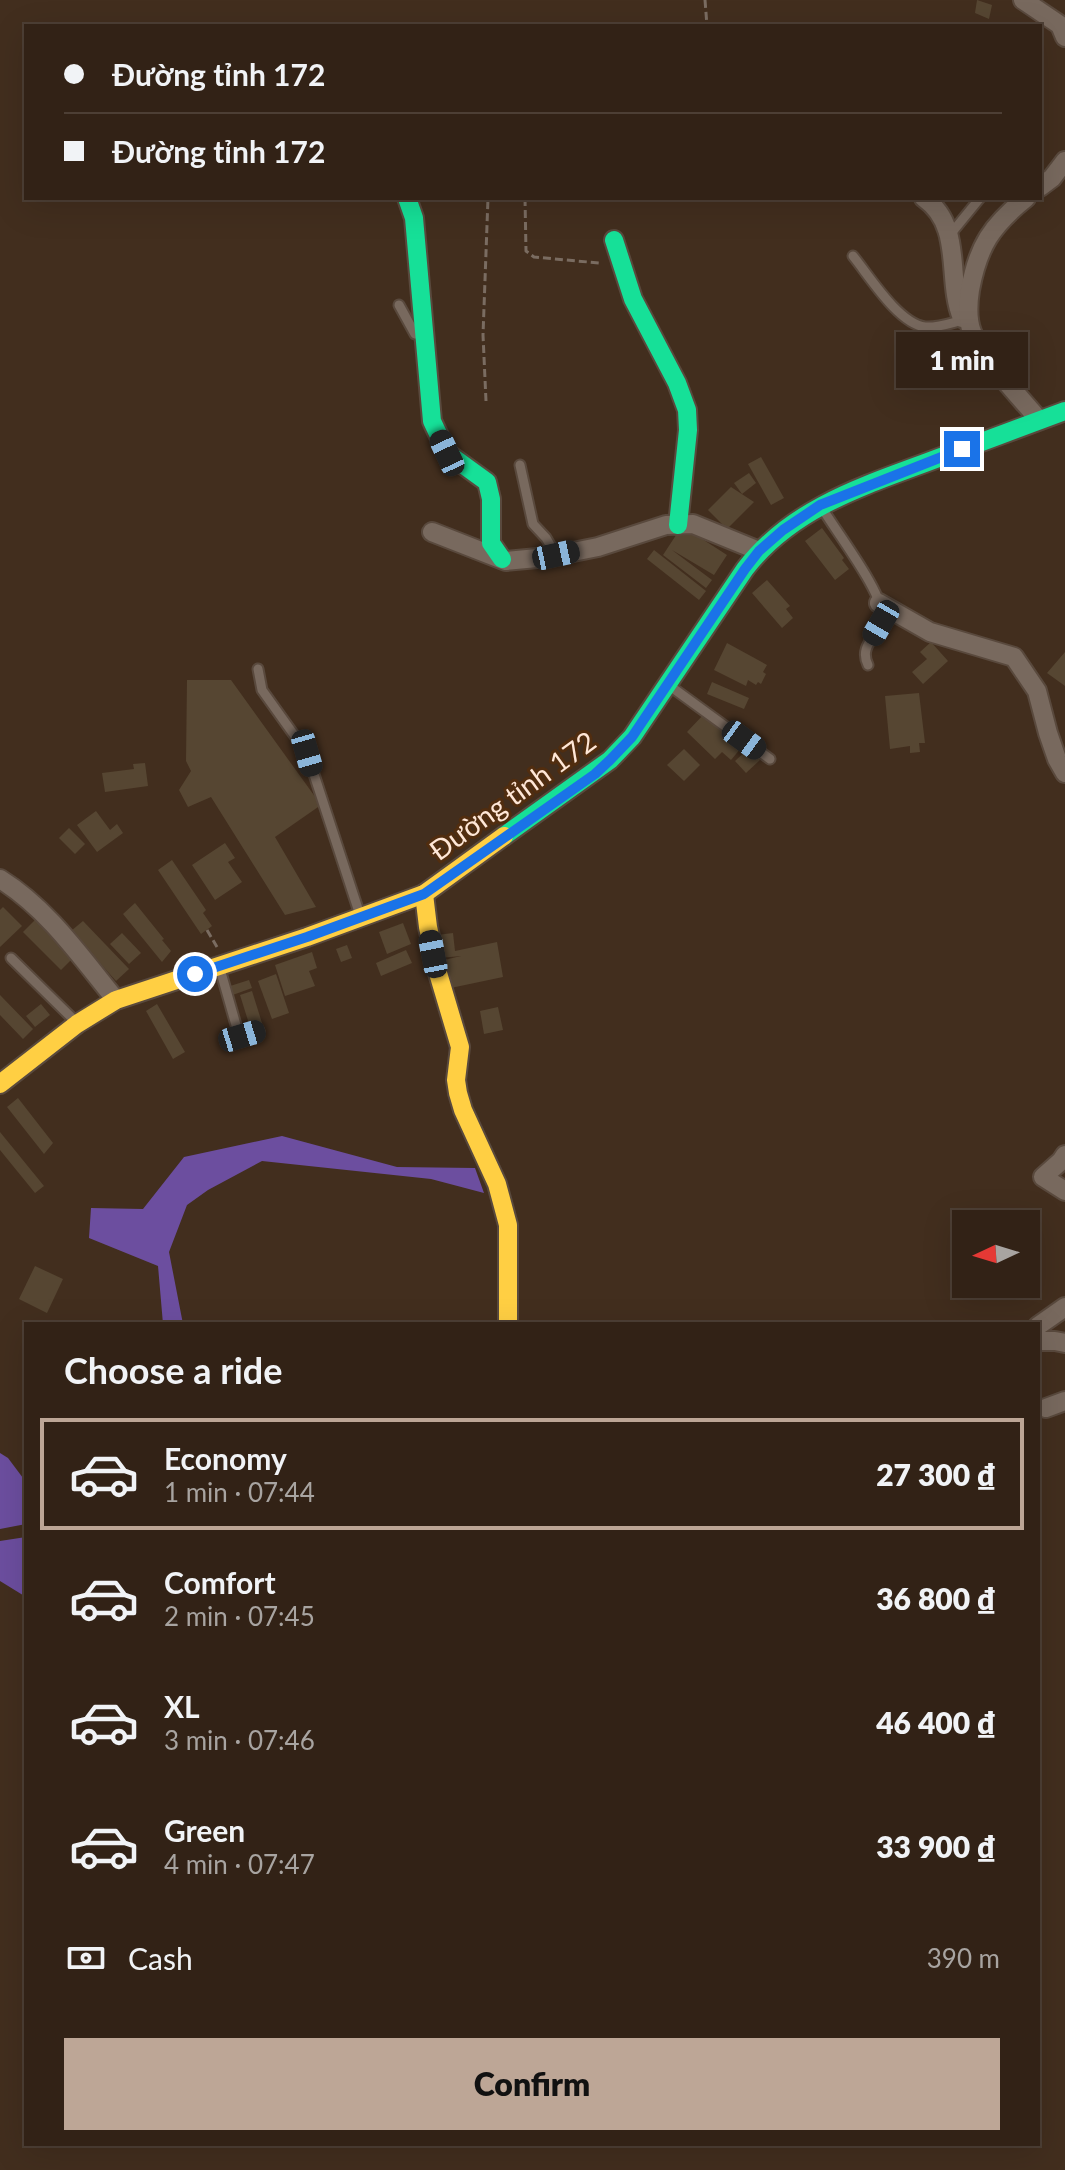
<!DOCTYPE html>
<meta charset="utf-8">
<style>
body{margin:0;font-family:Lato,sans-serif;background:#3d2f23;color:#f1f3f6;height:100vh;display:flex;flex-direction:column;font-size:30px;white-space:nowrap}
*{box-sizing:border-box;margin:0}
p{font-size:26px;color:#a8a4a1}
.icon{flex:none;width:44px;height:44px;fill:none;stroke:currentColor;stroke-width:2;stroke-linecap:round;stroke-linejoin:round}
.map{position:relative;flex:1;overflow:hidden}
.details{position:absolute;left:24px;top:1322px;width:1016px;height:824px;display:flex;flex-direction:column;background:#322216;border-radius:0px;box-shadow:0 8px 32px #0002,0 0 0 2px #4d3f35}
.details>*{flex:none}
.guide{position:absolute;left:24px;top:24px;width:1018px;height:176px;border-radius:0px;box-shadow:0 8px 32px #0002,0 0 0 2px #4d3f35;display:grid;align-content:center;height:176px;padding:0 40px;background:#322216}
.needle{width:52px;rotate:266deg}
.tools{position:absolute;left:952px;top:1210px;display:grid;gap:16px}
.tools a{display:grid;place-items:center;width:88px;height:88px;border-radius:0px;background:#322216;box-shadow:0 8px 32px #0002,0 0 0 2px #4d3f35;font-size:40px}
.end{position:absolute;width:36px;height:36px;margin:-18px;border:10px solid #1a73e8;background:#fff;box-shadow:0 0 0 4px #fff}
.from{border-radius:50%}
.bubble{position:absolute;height:56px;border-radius:0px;background:#322216;box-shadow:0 8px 32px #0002,0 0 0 2px #4d3f35;font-size:26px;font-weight:800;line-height:56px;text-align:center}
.car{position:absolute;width:24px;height:48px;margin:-24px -12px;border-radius:10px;box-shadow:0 0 6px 2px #0007;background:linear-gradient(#222 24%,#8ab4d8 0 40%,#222 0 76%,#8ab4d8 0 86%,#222 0)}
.guide b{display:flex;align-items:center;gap:28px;height:76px;font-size:30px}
.guide b+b{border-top:2px solid #4d3f35}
.guide i{width:20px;height:20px;background:#f1f3f6}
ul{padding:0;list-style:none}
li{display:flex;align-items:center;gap:24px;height:112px;margin:0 16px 12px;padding:0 24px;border:4px solid transparent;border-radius:0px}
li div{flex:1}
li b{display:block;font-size:30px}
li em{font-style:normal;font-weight:800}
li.selected{border-color:#bda696}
li>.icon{width:72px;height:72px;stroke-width:1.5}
h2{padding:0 40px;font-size:36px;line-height:96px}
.pay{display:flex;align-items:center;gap:20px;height:88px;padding:0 40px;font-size:30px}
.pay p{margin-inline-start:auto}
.button{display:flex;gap:16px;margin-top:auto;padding:16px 40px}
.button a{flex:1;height:92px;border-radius:0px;background:#bda696;color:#111;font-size:32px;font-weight:800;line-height:92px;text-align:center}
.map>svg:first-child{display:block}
.water{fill:#6c4e9f}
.building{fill:#564632}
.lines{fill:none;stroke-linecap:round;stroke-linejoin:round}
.lane-casing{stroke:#59493d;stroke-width:13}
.street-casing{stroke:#59493d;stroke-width:22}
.fast-casing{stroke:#59493d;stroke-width:22}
.slow-casing{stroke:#59493d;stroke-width:22}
.path{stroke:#7a6c61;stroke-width:3;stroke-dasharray:8 4;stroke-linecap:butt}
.lane{stroke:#78695e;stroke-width:9}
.street{stroke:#78695e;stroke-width:18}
.fast{stroke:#16e098;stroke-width:18}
.slow{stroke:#ffcf43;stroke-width:18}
.route{stroke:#1a73e8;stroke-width:10}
.labels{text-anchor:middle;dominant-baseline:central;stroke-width:6;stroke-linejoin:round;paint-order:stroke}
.street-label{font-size:28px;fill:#ffe7d7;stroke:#512d0f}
</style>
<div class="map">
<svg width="1065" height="2170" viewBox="0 0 1065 2170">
<rect width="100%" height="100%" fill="#422e1e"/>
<g class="water">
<path d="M282,1136L397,1167L475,1168L484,1193L431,1179L262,1161L208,1190L187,1205L169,1252L183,1324H163L158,1266L89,1238L91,1208L143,1209L184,1157Z"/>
<path d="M0,1453L8,1458L26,1482V1524L0,1529Z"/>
<path d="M26,1537V1597L0,1581V1541Z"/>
</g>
<g class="building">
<path d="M977,0L992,5L989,19L975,13Z"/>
<path d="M761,457L784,498L771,505L748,464Z"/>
<path d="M749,473L756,483L742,494L734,483Z"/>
<path d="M731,487L754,502L727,529L708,510Z"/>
<path d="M682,526L727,555L714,575L672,550L712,580L706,588L663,555Z"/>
<path d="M822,528L844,558L842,560L849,569L835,580L805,541Z"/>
<path d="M654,550L706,591L699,600L647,559Z"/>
<path d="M767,580L790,606L786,609L793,618L782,628L752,593Z"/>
<path d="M931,642L948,661L923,684L912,672L927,659L920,652Z"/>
<path d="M727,643L767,665L763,672L766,674L761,684L758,682L756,685L748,680L746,686L714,670Z"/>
<path d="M1065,652V686L1047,673Z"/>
<path d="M187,680H231L321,805L275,837L316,907L285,915L211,797L188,807L179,790L191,771L186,761Z"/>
<path d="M712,682L749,698L744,709L707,694Z"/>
<path d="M919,693L925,743H919L920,752L910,753V746L890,749L885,696Z"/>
<path d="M705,713L741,748L731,760L722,752L715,759L687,732Z"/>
<path d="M749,748L760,760L746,773L735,761Z"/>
<path d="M684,749L700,765L684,781L667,765Z"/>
<path d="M145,763L148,786L105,792L102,773L134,769L133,764Z"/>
<path d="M96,811L110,830L117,824L123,833L97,852L77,825Z"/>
<path d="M69,828L85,844L75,854L59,838Z"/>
<path d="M225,843L235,858L228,862L242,882L215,900L192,865Z"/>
<path d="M172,860L206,910L203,913L212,926L201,934L158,870Z"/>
<path d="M135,903L164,939L162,940L171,951L162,962L123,914Z"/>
<path d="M3,907L22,926L0,947V910Z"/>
<path d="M37,918L74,957L61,970L23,932Z"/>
<path d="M83,921L129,969L116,981L71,931Z"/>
<path d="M403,923L411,944L387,954L379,932Z"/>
<path d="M122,933L141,953L129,964L110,944Z"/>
<path d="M453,933L455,951L497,942L503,977L446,989L440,961L461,956L440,958L437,935Z"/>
<path d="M347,945L352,958L341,962L336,949Z"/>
<path d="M406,950L412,963L381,976L376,963Z"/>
<path d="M312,952L317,968L309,971L315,986L285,996L275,965Z"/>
<path d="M276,974L289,1013L272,1019L258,981Z"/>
<path d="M249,980L252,988L230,996L227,987Z"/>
<path d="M252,991L262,1023L250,1027L240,995Z"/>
<path d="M0,995L33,1029L23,1039L0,1015Z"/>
<path d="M41,1004L50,1015L35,1027L26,1016Z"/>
<path d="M157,1004L185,1052L173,1059L146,1011Z"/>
<path d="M498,1007L503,1030L484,1034L480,1011Z"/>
<path d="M18,1098L53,1143L44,1154L7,1107Z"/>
<path d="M0,1132L44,1186L35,1193L0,1150Z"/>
<path d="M35,1266L63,1279L47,1313L19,1299Z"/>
</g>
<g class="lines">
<g class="lane-casing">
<g id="lane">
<path d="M949,236L980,198"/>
<path d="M853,256C870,277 898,323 925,327C938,328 951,323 963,320"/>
<path d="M399,305L415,334"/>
<path d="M520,465L533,524L546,538L556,555"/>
<path d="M822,508C836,531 880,589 882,613C884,634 857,643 868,665"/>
<path d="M258,669L262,690L307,753L360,915"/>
<path d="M670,686L770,759"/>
<path d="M11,958L75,1021"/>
<path d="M220,969L238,1032L242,1036L259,1031"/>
</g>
</g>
<g class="street-casing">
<g id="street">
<path d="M1023,0L1060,25L1065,37"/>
<path d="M1040,187L1052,178L1065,161"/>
<path d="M924,198C964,226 946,279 962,318"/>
<path d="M1026,198C992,225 978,246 970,290C968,303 967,319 972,332C981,357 1021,398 1039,420"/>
<path d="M432,532L506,561L548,557L598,547L666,525L693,524L759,551"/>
<path d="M879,603L930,632L1014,657L1037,691L1048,733L1057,759L1065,773"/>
<path d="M0,879C48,909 80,956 116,1000"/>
<path d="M1065,1155L1061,1161L1043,1177L1065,1191"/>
<path d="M1038,1326L1065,1307"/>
<path d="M1038,1341H1055L1065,1343"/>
<path d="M1046,1408L1065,1401"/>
</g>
</g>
<g class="fast-casing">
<g id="fast">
<path d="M407,198L414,218L432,421L447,453L487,482L491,499V543L502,559"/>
<path d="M614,240L633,299L677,383L687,410L688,430L678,525"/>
<path d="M504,836L610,760L632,737L745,569C792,508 863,486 933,460C977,444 1021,427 1065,411"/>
</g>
</g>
<g class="slow-casing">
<g id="slow">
<path d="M424,894L428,927L438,973L460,1047L456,1080L458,1093L463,1110L497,1184L508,1225V1324"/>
<path d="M0,1084L77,1024L116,1000L307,937L424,894L504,836"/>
</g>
</g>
<g class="path">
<path d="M705,0L707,26"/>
<path d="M525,198L526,251L534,257L599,263"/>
<path d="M486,401L483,335L488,198"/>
<path d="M207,930L217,947"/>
</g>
<use href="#lane" class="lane"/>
<use href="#street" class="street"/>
<use href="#fast" class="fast"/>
<use href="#slow" class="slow"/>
</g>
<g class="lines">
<path class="route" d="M195,974L307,937L424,894L595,774L610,760L632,737L745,569L759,551L783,530L820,505L962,449"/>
</g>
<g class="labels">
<g class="street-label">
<text transform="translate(512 795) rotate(-36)">Đường tỉnh 172</text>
</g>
</g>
</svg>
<div class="tools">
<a><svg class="needle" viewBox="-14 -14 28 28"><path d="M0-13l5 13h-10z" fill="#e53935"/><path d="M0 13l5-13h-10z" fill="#a8a4a1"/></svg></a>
</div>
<i class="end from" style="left:195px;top:974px"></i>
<i class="end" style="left:962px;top:449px"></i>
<div class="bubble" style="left:896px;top:332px;width:132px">1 min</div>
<i class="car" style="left:447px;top:453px;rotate:335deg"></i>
<i class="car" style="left:556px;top:555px;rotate:78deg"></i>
<i class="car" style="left:881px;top:623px;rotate:210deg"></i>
<i class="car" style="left:744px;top:740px;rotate:126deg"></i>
<i class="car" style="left:307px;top:753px;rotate:164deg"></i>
<i class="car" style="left:433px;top:954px;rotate:349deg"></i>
<i class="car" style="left:242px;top:1036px;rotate:73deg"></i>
<div class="guide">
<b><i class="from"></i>Đường tỉnh 172</b>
<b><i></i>Đường tỉnh 172</b>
</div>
<section class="details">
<h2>Choose a ride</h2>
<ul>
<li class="selected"><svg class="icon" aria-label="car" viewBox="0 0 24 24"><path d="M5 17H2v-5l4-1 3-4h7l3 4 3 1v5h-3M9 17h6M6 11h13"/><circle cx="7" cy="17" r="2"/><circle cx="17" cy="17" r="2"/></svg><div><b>Economy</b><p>1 min · 07:44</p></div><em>27 300 ₫</em></li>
<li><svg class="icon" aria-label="car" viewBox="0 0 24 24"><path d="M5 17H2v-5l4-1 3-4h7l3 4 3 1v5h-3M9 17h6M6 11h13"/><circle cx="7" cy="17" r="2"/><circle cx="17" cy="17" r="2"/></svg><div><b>Comfort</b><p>2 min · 07:45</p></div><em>36 800 ₫</em></li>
<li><svg class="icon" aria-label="car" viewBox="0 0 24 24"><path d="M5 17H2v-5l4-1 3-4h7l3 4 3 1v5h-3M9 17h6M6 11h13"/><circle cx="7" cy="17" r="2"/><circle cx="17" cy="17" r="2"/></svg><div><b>XL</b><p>3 min · 07:46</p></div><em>46 400 ₫</em></li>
<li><svg class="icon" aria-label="car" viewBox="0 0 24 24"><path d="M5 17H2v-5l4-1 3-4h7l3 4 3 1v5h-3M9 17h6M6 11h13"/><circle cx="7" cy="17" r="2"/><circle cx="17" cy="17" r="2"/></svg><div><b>Green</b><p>4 min · 07:47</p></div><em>33 900 ₫</em></li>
</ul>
<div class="pay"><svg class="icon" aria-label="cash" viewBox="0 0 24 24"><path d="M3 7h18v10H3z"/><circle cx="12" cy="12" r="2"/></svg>Cash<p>390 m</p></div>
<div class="button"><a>Confirm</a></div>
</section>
</div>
